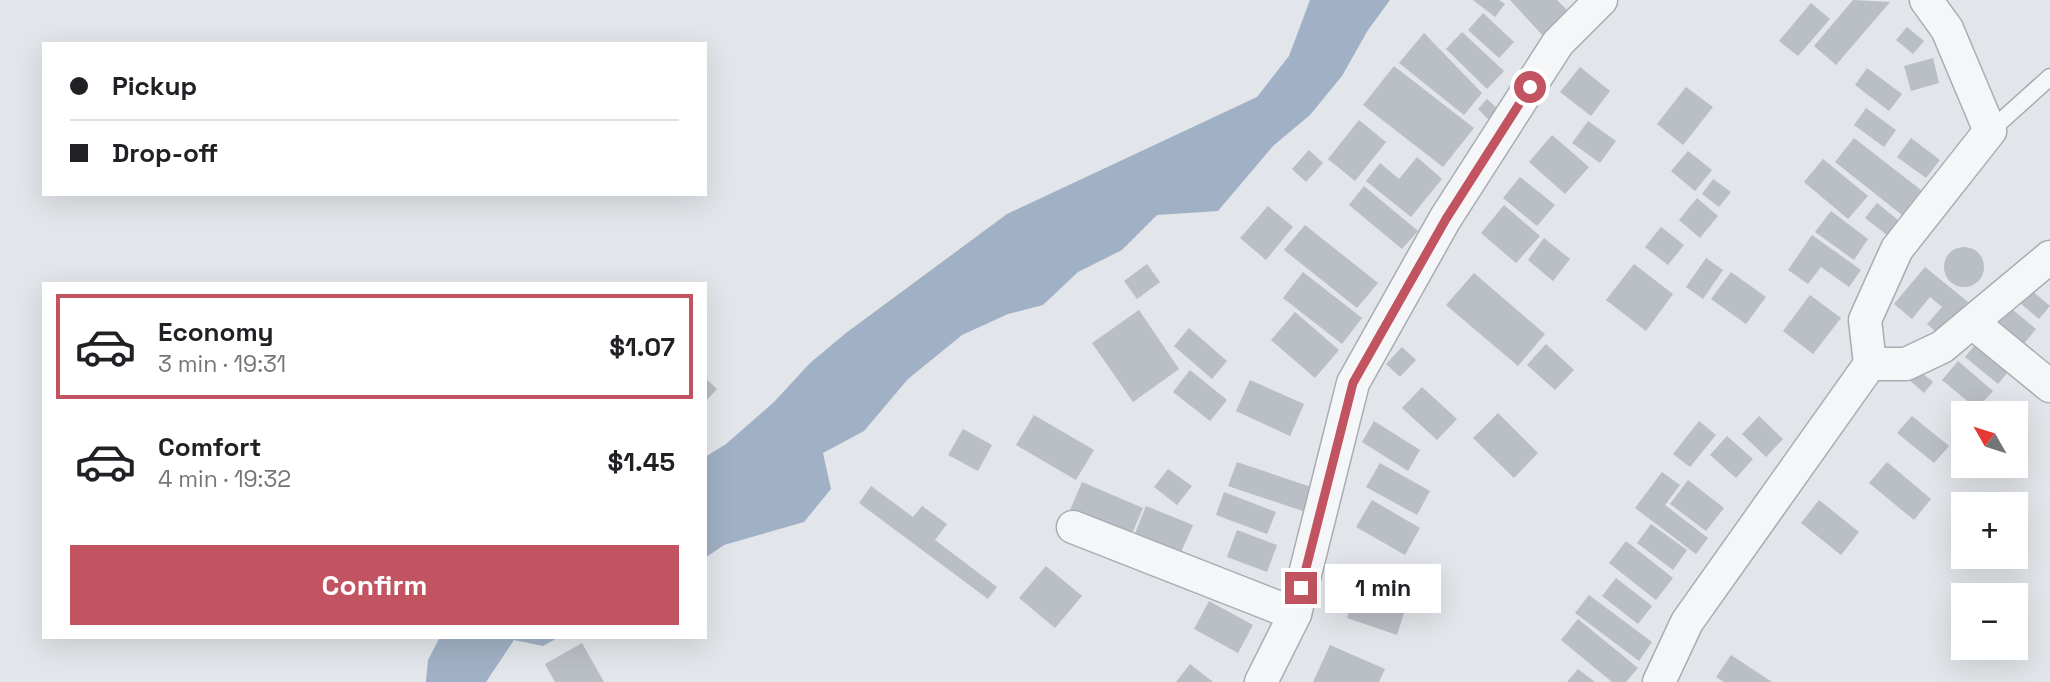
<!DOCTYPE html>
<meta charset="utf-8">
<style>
body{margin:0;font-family:"Space Grotesk",sans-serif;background:#f2f2f2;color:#202124;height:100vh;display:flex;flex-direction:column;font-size:26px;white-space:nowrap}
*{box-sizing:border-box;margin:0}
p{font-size:23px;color:#757577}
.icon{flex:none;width:38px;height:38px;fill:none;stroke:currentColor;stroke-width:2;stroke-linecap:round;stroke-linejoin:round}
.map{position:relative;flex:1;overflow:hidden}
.panel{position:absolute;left:42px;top:282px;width:665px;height:357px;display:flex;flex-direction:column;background:#fff;border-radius:0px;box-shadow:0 7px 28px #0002}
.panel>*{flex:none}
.top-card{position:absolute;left:42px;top:42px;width:665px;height:154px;border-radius:0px;box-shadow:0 7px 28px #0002;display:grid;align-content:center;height:154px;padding:0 28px;background:#fff}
.needle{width:46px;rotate:309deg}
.controls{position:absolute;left:1951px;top:401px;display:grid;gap:14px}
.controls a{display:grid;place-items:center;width:77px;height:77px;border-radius:0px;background:#fff;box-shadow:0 7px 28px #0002;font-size:35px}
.end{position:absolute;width:32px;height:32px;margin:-16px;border:9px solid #c15460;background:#fff;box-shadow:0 0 0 4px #fff}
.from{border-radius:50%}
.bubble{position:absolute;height:49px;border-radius:0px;background:#fff;box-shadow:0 7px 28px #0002;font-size:23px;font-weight:800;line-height:49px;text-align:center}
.top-card b{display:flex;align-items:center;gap:24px;height:66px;font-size:26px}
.top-card b+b{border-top:2px solid #e0e0e0}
.top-card i{width:18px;height:18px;background:#202124}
ul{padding:12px 0 0;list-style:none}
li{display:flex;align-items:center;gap:21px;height:105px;margin:0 14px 10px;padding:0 14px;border:4px solid transparent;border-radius:0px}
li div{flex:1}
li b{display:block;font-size:26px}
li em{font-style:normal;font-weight:800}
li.selected{border-color:#c15460}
li>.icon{width:63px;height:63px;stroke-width:1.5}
.cta{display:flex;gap:14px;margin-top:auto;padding:14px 28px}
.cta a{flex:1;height:80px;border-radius:0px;background:#c15460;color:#fff;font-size:28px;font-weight:800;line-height:80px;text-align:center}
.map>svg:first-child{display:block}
.water{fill:#a1b1c5}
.building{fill:#babec5}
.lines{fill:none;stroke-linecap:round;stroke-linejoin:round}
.lane-casing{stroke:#a8acb3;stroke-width:19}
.street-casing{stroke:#a8acb3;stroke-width:35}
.lane{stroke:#f5f6f8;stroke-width:16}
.street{stroke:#f5f6f8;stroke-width:32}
.route{stroke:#c15460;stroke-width:9}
</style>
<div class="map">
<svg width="2050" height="682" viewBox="0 0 2050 682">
<rect width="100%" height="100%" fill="#e2e5e9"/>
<g class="water">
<path d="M1310,0H1390L1368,30L1342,76L1310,115L1273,146L1218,211L1157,215L1122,250L1078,272L1043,305L1008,314L962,335L908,379L864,431L823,453L831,489L804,522L724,545L705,558V457L726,444L774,402L810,363L846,333L1007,214L1257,97L1289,56Z"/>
<path d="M440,637H559L543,646L514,640L486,682H426L428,660Z"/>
</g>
<g class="building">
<path d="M1473,0H1499L1505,4L1495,17Z"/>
<path d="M1510,0H1557L1570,13L1544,37Z"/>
<path d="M1853,0L1890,2L1836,65L1814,46Z"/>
<path d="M1811,3L1830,19L1798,56L1779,41Z"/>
<path d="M1483,13L1514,42L1499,58L1468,30Z"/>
<path d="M1907,27L1924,41L1913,54L1896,40Z"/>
<path d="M1462,32L1504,71L1487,89L1446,49Z"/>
<path d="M1424,33L1482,93L1464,115L1399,63Z"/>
<path d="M1933,58L1939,83L1911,91L1904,66Z"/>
<path d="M1394,66L1474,128L1443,167L1363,105Z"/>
<path d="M1580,67L1610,91L1591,116L1560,92Z"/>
<path d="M1867,68L1902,94L1889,111L1855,85Z"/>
<path d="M1686,87L1713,107L1683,145L1657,124Z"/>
<path d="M1487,99L1500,111L1490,121L1478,109Z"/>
<path d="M1866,108L1896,130L1884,147L1854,125Z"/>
<path d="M1359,120L1386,142L1355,181L1328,159Z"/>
<path d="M1588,121L1616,141L1600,163L1572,143Z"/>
<path d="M1552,135L1589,167L1565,194L1529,162Z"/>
<path d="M1854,138L1921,190L1902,215L1835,162Z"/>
<path d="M1911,138L1940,160L1926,178L1897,157Z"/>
<path d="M1309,150L1323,163L1306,182L1292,169Z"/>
<path d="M1688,151L1712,170L1695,191L1671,171Z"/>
<path d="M1417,157L1442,179L1411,217L1366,181L1380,163L1399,179Z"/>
<path d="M1823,159L1868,196L1848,219L1804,182Z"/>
<path d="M1520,177L1555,205L1537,226L1503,198Z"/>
<path d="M1713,179L1731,192L1719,207L1702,194Z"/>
<path d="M1364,186L1418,231L1402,249L1349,205Z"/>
<path d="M1697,198L1718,216L1700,238L1679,220Z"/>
<path d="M1877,203L1898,220L1887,235L1865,218Z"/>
<path d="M1504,205L1540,236L1516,263L1481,233Z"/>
<path d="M1268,206L1293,227L1266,260L1240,238Z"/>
<path d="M1831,211L1868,239L1854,260L1815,232Z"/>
<path d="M1305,225L1378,283L1357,308L1284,250Z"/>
<path d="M1661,227L1684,245L1668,265L1645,247Z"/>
<path d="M1812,235L1861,270L1849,287L1821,267L1808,284L1788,270Z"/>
<path d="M1544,238L1570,259L1553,281L1528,260Z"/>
<circle cx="1964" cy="267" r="20"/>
<path d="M1706,258L1723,270L1703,299L1686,287Z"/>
<path d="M1147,264L1160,282L1137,299L1124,281Z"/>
<path d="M1634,264L1673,294L1646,331L1606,300Z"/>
<path d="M1925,267L1968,302L1940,335L1927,324L1942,307L1930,297L1912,319L1894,304Z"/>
<path d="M1303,272L1362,318L1342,344L1283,298Z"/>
<path d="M1731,272L1766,297L1746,324L1711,299Z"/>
<path d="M1474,273L1545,334L1518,366L1446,305Z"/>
<path d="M2031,290L2050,306L2039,319L2020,303Z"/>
<path d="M1810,295L1841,318L1813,354L1783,331Z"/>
<path d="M2007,305L2036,329L2022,346L1993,322Z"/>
<path d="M1139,310L1179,369L1133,402L1092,343Z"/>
<path d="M1295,312L1339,350L1315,378L1271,340Z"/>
<path d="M1189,328L1227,361L1212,379L1174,346Z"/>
<path d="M1984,334L2017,361L1998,384L1965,357Z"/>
<path d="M1546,344L1574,370L1555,390L1527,365Z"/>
<path d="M1402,347L1416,360L1400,377L1386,364Z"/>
<path d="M1958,361L1993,391L1977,409L1942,380Z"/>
<path d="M1916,368L1933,382L1924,393L1907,378Z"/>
<path d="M1190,370L1227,400L1210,421L1173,392Z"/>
<path d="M705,378L717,389L705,402Z"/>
<path d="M1250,380L1304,404L1290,436L1236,411Z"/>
<path d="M1422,387L1457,419L1437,440L1402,408Z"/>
<path d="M1498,413L1538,453L1514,478L1473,438Z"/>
<path d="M1034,415L1094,450L1076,480L1016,445Z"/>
<path d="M1759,416L1783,439L1766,457L1742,434Z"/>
<path d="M1912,416L1949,446L1934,463L1897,433Z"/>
<path d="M1374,421L1420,450L1408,471L1362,442Z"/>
<path d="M1699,421L1716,435L1690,467L1673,454Z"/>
<path d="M963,429L992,445L978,471L948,455Z"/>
<path d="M1727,436L1753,459L1736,478L1710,455Z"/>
<path d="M1237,462L1317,489L1309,513L1228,486Z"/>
<path d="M1887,462L1931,499L1914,520L1869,483Z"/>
<path d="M1380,463L1430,491L1417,515L1366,487Z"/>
<path d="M1168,469L1192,486L1177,505L1154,487Z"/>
<path d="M1662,472L1680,485L1665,505L1708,538L1696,554L1635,508Z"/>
<path d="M1688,480L1724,508L1706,531L1670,504Z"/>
<path d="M1082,482L1143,508L1131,536L1070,510Z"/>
<path d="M871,486L913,517L922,506L947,524L935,540L997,587L988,599L859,503Z"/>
<path d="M1224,492L1276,512L1267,534L1216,515Z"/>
<path d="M1372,500L1420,528L1405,555L1356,527Z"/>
<path d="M1819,500L1859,532L1841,555L1801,523Z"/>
<path d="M1146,506L1193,525L1179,557L1133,538Z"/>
<path d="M1651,524L1687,550L1673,570L1637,543Z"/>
<path d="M1237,530L1277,545L1267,572L1227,557Z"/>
<path d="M1626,541L1673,578L1656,600L1609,563Z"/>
<path d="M1976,556H2001L1991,569Z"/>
<path d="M1046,566L1082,596L1055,628L1019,598Z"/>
<path d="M1616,578L1652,606L1638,624L1602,596Z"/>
<path d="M1356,593L1405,610L1397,635L1347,618Z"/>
<path d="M1589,595L1652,642L1639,661L1575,613Z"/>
<path d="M1209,601L1253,625L1238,653L1194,629Z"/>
<path d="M1578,619L1638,668L1626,682H1612L1561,640Z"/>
<path d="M582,643L604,682H555L545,664Z"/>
<path d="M1330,645L1385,669L1379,682H1313Z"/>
<path d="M1731,655L1772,682H1724L1716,677Z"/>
<path d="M1190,664L1213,682H1176Z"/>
<path d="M1578,669L1595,682H1567Z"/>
</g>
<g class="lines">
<g class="lane-casing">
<path id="lane" d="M1990,131L2050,77"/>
</g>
<g class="street-casing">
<g id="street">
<path d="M1973,323L2050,386"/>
<path d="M1870,364H1906L1942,347L2050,257"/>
<path d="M1073,527L1295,614"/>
<path d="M1261,682L1295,614L1353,383L1445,219L1558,43L1601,0"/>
<path d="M1659,682L1687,622L1870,364L1865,320L1897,249L1990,131L1947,29L1926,0"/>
</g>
</g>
<use href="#lane" class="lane"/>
<use href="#street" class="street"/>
</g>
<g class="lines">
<path class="route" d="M1301,588L1353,383L1446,219L1530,87"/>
</g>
</svg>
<div class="controls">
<a><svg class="needle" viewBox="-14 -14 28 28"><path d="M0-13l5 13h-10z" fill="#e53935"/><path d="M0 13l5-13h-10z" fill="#757577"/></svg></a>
<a>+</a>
<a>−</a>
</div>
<i class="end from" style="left:1530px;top:87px"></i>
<i class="end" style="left:1301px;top:588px"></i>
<div class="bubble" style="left:1325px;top:564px;width:116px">1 min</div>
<div class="top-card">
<b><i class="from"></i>Pickup</b>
<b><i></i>Drop-off</b>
</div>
<section class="panel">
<ul>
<li class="selected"><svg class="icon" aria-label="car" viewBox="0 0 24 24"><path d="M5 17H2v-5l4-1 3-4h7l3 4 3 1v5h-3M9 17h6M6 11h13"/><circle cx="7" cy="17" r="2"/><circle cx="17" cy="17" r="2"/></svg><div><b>Economy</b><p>3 min · 19:31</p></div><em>$1.07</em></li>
<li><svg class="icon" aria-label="car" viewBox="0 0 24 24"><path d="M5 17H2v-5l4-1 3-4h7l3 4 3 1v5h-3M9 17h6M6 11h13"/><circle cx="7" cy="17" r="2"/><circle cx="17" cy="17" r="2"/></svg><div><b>Comfort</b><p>4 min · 19:32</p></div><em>$1.45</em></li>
</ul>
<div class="cta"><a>Confirm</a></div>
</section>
</div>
